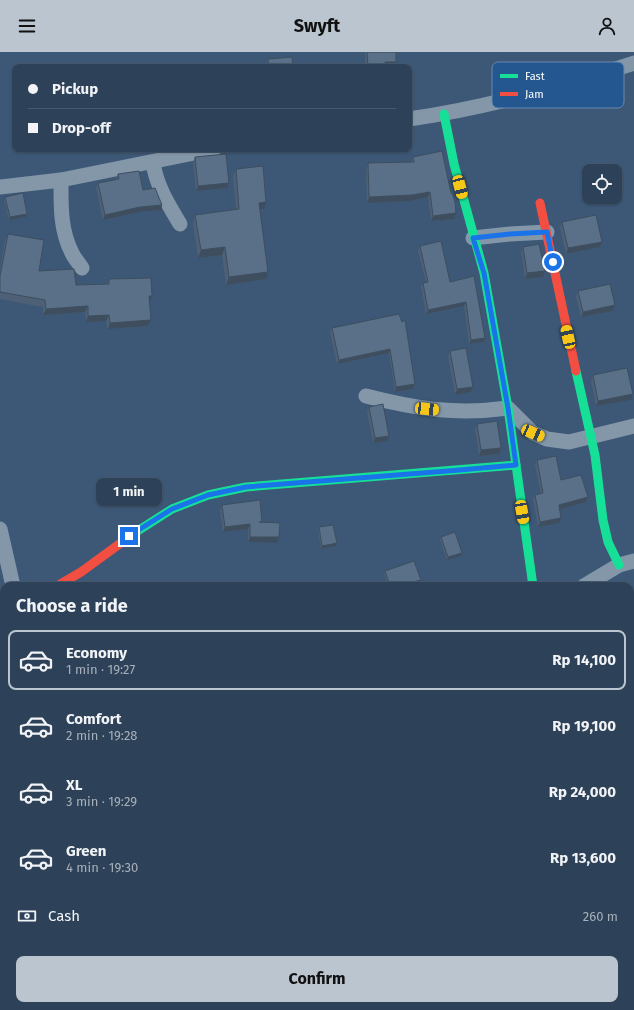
<!DOCTYPE html>
<meta charset="utf-8">
<style>
body{margin:0;font-family:"Fira Sans",sans-serif;background:#35495e;color:#f1f3f6;height:100vh;display:flex;flex-direction:column;font-size:15px;white-space:nowrap}
*{box-sizing:border-box;margin:0}
p{font-size:13px;color:#a7b0ba}
.icon{flex:none;width:22px;height:22px;fill:none;stroke:currentColor;stroke-width:2;stroke-linecap:round;stroke-linejoin:round}
.map{position:relative;flex:1;overflow:hidden}
.panel{position:absolute;left:0px;top:530px;width:634px;height:428px;display:flex;flex-direction:column;background:#2d4258;border-radius:12px 12px 0 0;box-shadow:0 1px 3px #0004,0 0 0 1px #485b6e}
.panel>*{flex:none}
.hud{position:absolute;left:12px;top:12px;width:400px;height:88px;border-radius:8px;box-shadow:0 1px 3px #0004,0 0 0 1px #485b6e;display:grid;align-content:center;height:88px;padding:0 16px;background:#2d4258}
.buttons{position:absolute;left:582px;top:112px;display:grid;gap:8px}
.buttons a{display:grid;place-items:center;width:40px;height:40px;border-radius:8px;background:#2d4258;box-shadow:0 1px 3px #0004,0 0 0 1px #485b6e;font-size:20px}
.end{position:absolute;width:18px;height:18px;margin:-9px;border:5px solid #1a73e8;background:#fff;box-shadow:0 0 0 2px #fff}
.from{border-radius:50%}
.bubble{position:absolute;height:28px;border-radius:8px;background:#2d4258;box-shadow:0 1px 3px #0004,0 0 0 1px #485b6e;font-size:13px;font-weight:700;line-height:28px;text-align:center}
.car{position:absolute;width:12px;height:24px;margin:-12px -6px;border-radius:5px;box-shadow:0 0 3px 1px #0007;background:linear-gradient(#f5c518 24%,#345 0 40%,#f5c518 0 76%,#345 0 86%,#f5c518 0)}
.hud b{display:flex;align-items:center;gap:14px;height:38px;font-size:15px}
.hud b+b{border-top:1px solid #485b6e}
.hud i{width:10px;height:10px;background:#f1f3f6}
ul{padding:0;list-style:none}
li{display:flex;align-items:center;gap:12px;height:60px;margin:0 8px 6px;padding:0 8px;border:2px solid transparent;border-radius:8px}
li div{flex:1}
li b{display:block;font-size:15px}
li em{font-style:normal;font-weight:700}
li.on{border-color:#bbc5cf}
li>.icon{width:36px;height:36px;stroke-width:1.5}
h2{padding:0 16px;font-size:18px;line-height:48px}
.pay{display:flex;align-items:center;gap:10px;height:44px;padding:0 16px;font-size:15px}
.pay p{margin-inline-start:auto}
.button{display:flex;gap:8px;margin-top:auto;padding:8px 16px}
.button a{flex:1;height:46px;border-radius:8px;background:#bbc5cf;color:#111;font-size:16px;font-weight:700;line-height:46px;text-align:center}
header{display:flex;justify-content:space-between;align-items:center;height:52px;padding:0 16px;background:#bbc5cf;color:#111;font-size:18px;font-weight:700}
.map>svg:first-child{display:block}
.lines{fill:none;stroke-linecap:round;stroke-linejoin:round}
.street{stroke:#8397a9;stroke-width:15}
.fast{stroke:#16e098;stroke-width:9}
.jam{stroke:#f24e42;stroke-width:9}
.wall{fill:#4d6075}
.shaded-wall{fill:#3e4e5f}
.building{fill:#597088;stroke:#3e4e5f}
.route{stroke:#1a73e8;stroke-width:5}
.key{fill:#24578f;stroke:#6689b1;stroke-width:1}
.key-label{font-size:11px;fill:#fff}
</style>
<header><svg class="icon" aria-label="menu" viewBox="0 0 24 24"><path d="M4 6h16M4 12h16M4 18h16"/></svg>Swyft<svg class="icon" aria-label="person" viewBox="0 0 24 24"><circle cx="12" cy="8" r="4"/><path d="M4 21q1-7 8-7t8 7"/></svg></header>
<div class="map">
<svg width="634" height="958" viewBox="0 0 634 958">
<rect width="100%" height="100%" fill="#3c5876"/>
<g class="lines">
<g class="street">
<path d="M409,67C485,56 561,35 634,11"/>
<path d="M153,110C156,133 168,152 180,172"/>
<path d="M61,128C61,153 60,178 72,201C74,206 79,211 82,216"/>
<path d="M0,135L61,128L214,97"/>
<path d="M473,186L510,182L547,180"/>
<path d="M366,344C416,357 457,363 508,356L533,381L547,387L569,390L634,374"/>
<path d="M0,477L13,534"/>
<path d="M584,534L619,513L634,509"/>
<path d="M0,552L4,551"/>
<path d="M9,954L16,958"/>
<path d="M83,954L84,958"/>
<path d="M625,954L626,958"/>
<path d="M113,958L129,954"/>
</g>
<g class="fast">
<path d="M444,62L454,112L484,221L508,356L533,534"/>
<path d="M576,319L595,403L603,468L608,490L619,513"/>
<path d="M136,480L172,457L208,443L246,435L516,413"/>
</g>
<g class="jam">
<path d="M540,151L576,319"/>
<path d="M57,534L81,520L136,480"/>
</g>
</g>
<g class="wall">
<path d="M365,0H396L394,15H365Z"/>
<path d="M268,7L293,15H266V13Z"/>
<path d="M195,105L229,131L227,136L196,139L193,111Z"/>
<path d="M413,105L454,167L431,169L428,145L410,149L367,151L366,117L368,111L411,110Z"/>
<path d="M236,117L264,157L260,158L266,227L226,233L222,203L198,206L193,171L195,163L236,158L233,124Z"/>
<path d="M118,122L143,138L161,158L139,160L103,168L96,136L98,131L116,127Z"/>
<path d="M5,145L27,162L26,165L9,168L4,148Z"/>
<path d="M562,170L602,190L600,195L566,202L560,175Z"/>
<path d="M8,182L39,219L76,233L107,232L109,227L149,250L151,268L148,274L108,277L106,269L86,270L85,260L43,263V255L0,247V218L5,188Z"/>
<path d="M420,194L450,230L474,224L485,286L484,290L469,292L464,254L426,262L421,235L423,231L426,230L418,199Z"/>
<path d="M523,195L545,219L543,225L525,227L521,200Z"/>
<path d="M578,239L613,259L581,265L576,245Z"/>
<path d="M402,270L413,337L395,340L389,301L337,312L330,280L332,276Z"/>
<path d="M450,299L473,335L471,340L455,343L448,304Z"/>
<path d="M593,323L631,348L596,354L591,329Z"/>
<path d="M369,355L387,389L373,391L367,360Z"/>
<path d="M477,372L501,396L499,402L479,404L475,377Z"/>
<path d="M537,408L561,428L586,450L559,457V471L538,475L533,447L535,443L541,442L535,413Z"/>
<path d="M222,453L262,471L279,485L277,491L248,490V477L223,480L220,459Z"/>
<path d="M319,475L337,491L336,494L321,497L318,478Z"/>
<path d="M441,485L461,504L447,508L440,488Z"/>
<path d="M385,519L420,531L408,534H388L384,521Z"/>
</g>
<g class="shaded-wall">
<path d="M385,10H396L394,15H383Z"/>
<path d="M229,131L227,136L196,139L198,134Z"/>
<path d="M430,140L428,145L410,149L367,151L369,145Z"/>
<path d="M266,150L264,157L256,158L259,151Z"/>
<path d="M162,153L161,158L139,160L103,168L105,163L140,155Z"/>
<path d="M456,161L454,167L431,169L433,164Z"/>
<path d="M27,162L26,165L9,168L10,165Z"/>
<path d="M602,190L600,195L566,202L568,196Z"/>
<path d="M225,195L222,203L198,206L201,198Z"/>
<path d="M545,219L543,225L525,227L527,221Z"/>
<path d="M268,220L266,227L226,233L229,225Z"/>
<path d="M149,244H152L150,250Z"/>
<path d="M466,250L464,254L426,262L428,258Z"/>
<path d="M615,253L613,259L581,265L583,260Z"/>
<path d="M88,254L85,260L43,263L46,257Z"/>
<path d="M109,263L106,269L86,270L88,264Z"/>
<path d="M151,268L148,274L108,277L110,271Z"/>
<path d="M485,286L484,290L469,292L471,288Z"/>
<path d="M390,297L389,301L337,312L339,308Z"/>
<path d="M415,332L413,337L395,340L396,335Z"/>
<path d="M473,335L471,340L455,343L457,337Z"/>
<path d="M633,342L631,348L596,354L598,349Z"/>
<path d="M389,384L387,389L373,391L375,386Z"/>
<path d="M501,396L499,402L479,404L481,398Z"/>
<path d="M588,445L586,450L557,458L559,453Z"/>
<path d="M561,466L559,471L538,475L540,470Z"/>
<path d="M250,472L248,477L223,480L225,475Z"/>
<path d="M250,485H279L277,491L248,490Z"/>
<path d="M337,491L336,494L321,497L322,494Z"/>
<path d="M462,501L461,504L447,508L448,505Z"/>
<path d="M421,528L420,531L408,534H404L405,532Z"/>
<path d="M0,570H4L3,572L0,573Z"/>
<path d="M630,629H634V634L630,635Z"/>
<path d="M634,779V784L630,785V780Z"/>
<path d="M634,834V840H630V835Z"/>
</g>
<g class="building">
<path d="M367,0H396V10H385V15H368Z"/>
<path d="M292,5L293,15H269L268,7Z"/>
<path d="M442,99L451,141H452L455,150L456,161L433,164L430,140L412,143L369,145L368,111L414,110L413,105Z"/>
<path d="M226,102L229,131L198,134L195,105Z"/>
<path d="M263,114L266,150L259,151L268,220L229,225L225,195L201,198L195,163L239,157L236,117Z"/>
<path d="M139,119L143,138L155,136L162,153L140,155L105,163L98,131L119,127L118,122Z"/>
<path d="M23,141L27,162L10,165L5,145Z"/>
<path d="M596,163L602,190L568,196L562,170Z"/>
<path d="M8,182L44,188L39,219L74,217L76,233L109,232V227L151,226L152,244H149L151,268L110,271L109,263L88,264V254L46,257L45,248L0,240V224Z"/>
<path d="M441,189L450,230L474,224L485,286L471,288L466,250L428,258L423,231L428,230L420,194Z"/>
<path d="M539,192L545,219L527,221L523,195Z"/>
<path d="M610,232L615,253L583,260L578,239Z"/>
<path d="M399,262L402,270L405,268L415,332L396,335L390,297L339,308L332,276Z"/>
<path d="M466,296L473,335L457,337L450,299Z"/>
<path d="M627,316L633,342L598,349L593,323Z"/>
<path d="M383,352L389,384L375,386L369,355Z"/>
<path d="M497,369L501,396L481,398L477,372Z"/>
<path d="M556,404L561,428L581,423L588,445L559,453L561,466L540,470L535,443L543,441L537,408Z"/>
<path d="M260,448L262,470H259L280,471L279,485H250V472L225,475L222,453Z"/>
<path d="M333,473L337,491L322,494L319,475Z"/>
<path d="M455,480L462,501L448,505L441,485Z"/>
<path d="M414,509L421,528L405,532V534H390L385,519Z"/>
<path d="M0,557L2,558L4,567V570H0Z"/>
<rect x="630" y="601" width="4" height="28"/>
<path d="M634,746V779L630,780V747Z"/>
<path d="M630,798H634V834L630,835Z"/>
</g>
<g class="lines">
<path class="route" d="M129,484L172,457L208,443L246,435L460,418L516,413L508,356L484,221L473,186L510,182L547,180L553,210"/>
</g>
<rect x="492" y="10" width="132" height="46" rx="6" class="key"/>
<rect x="500" y="22" width="18" height="4" fill="#16e098"/>
<rect x="500" y="40" width="18" height="4" fill="#f24e42"/>
<g class="key-label">
<text x="525" y="28">Fast</text>
<text x="525" y="46">Jam</text>
</g>
</svg>
<div class="buttons">
<a><svg class="icon" aria-label="locate" viewBox="0 0 24 24"><circle cx="12" cy="12" r="6"/><path d="M12 2v4M12 18v4M2 12h4M18 12h4"/></svg></a>
</div>
<i class="end from" style="left:553px;top:210px"></i>
<i class="end" style="left:129px;top:484px"></i>
<div class="bubble" style="left:96px;top:426px;width:66px">1 min</div>
<i class="car" style="left:460px;top:135px;rotate:165deg"></i>
<i class="car" style="left:568px;top:285px;rotate:348deg"></i>
<i class="car" style="left:427px;top:357px;rotate:96deg"></i>
<i class="car" style="left:533px;top:381px;rotate:113deg"></i>
<i class="car" style="left:522px;top:460px;rotate:170deg"></i>
<div class="hud">
<b><i class="from"></i>Pickup</b>
<b><i></i>Drop-off</b>
</div>
<section class="panel">
<h2>Choose a ride</h2>
<ul>
<li class="on"><svg class="icon" aria-label="car" viewBox="0 0 24 24"><path d="M5 17H2v-5l4-1 3-4h7l3 4 3 1v5h-3M9 17h6M6 11h13"/><circle cx="7" cy="17" r="2"/><circle cx="17" cy="17" r="2"/></svg><div><b>Economy</b><p>1 min · 19:27</p></div><em>Rp 14,100</em></li>
<li><svg class="icon" aria-label="car" viewBox="0 0 24 24"><path d="M5 17H2v-5l4-1 3-4h7l3 4 3 1v5h-3M9 17h6M6 11h13"/><circle cx="7" cy="17" r="2"/><circle cx="17" cy="17" r="2"/></svg><div><b>Comfort</b><p>2 min · 19:28</p></div><em>Rp 19,100</em></li>
<li><svg class="icon" aria-label="car" viewBox="0 0 24 24"><path d="M5 17H2v-5l4-1 3-4h7l3 4 3 1v5h-3M9 17h6M6 11h13"/><circle cx="7" cy="17" r="2"/><circle cx="17" cy="17" r="2"/></svg><div><b>XL</b><p>3 min · 19:29</p></div><em>Rp 24,000</em></li>
<li><svg class="icon" aria-label="car" viewBox="0 0 24 24"><path d="M5 17H2v-5l4-1 3-4h7l3 4 3 1v5h-3M9 17h6M6 11h13"/><circle cx="7" cy="17" r="2"/><circle cx="17" cy="17" r="2"/></svg><div><b>Green</b><p>4 min · 19:30</p></div><em>Rp 13,600</em></li>
</ul>
<div class="pay"><svg class="icon" aria-label="cash" viewBox="0 0 24 24"><path d="M3 7h18v10H3z"/><circle cx="12" cy="12" r="2"/></svg>Cash<p>260 m</p></div>
<div class="button"><a>Confirm</a></div>
</section>
</div>
